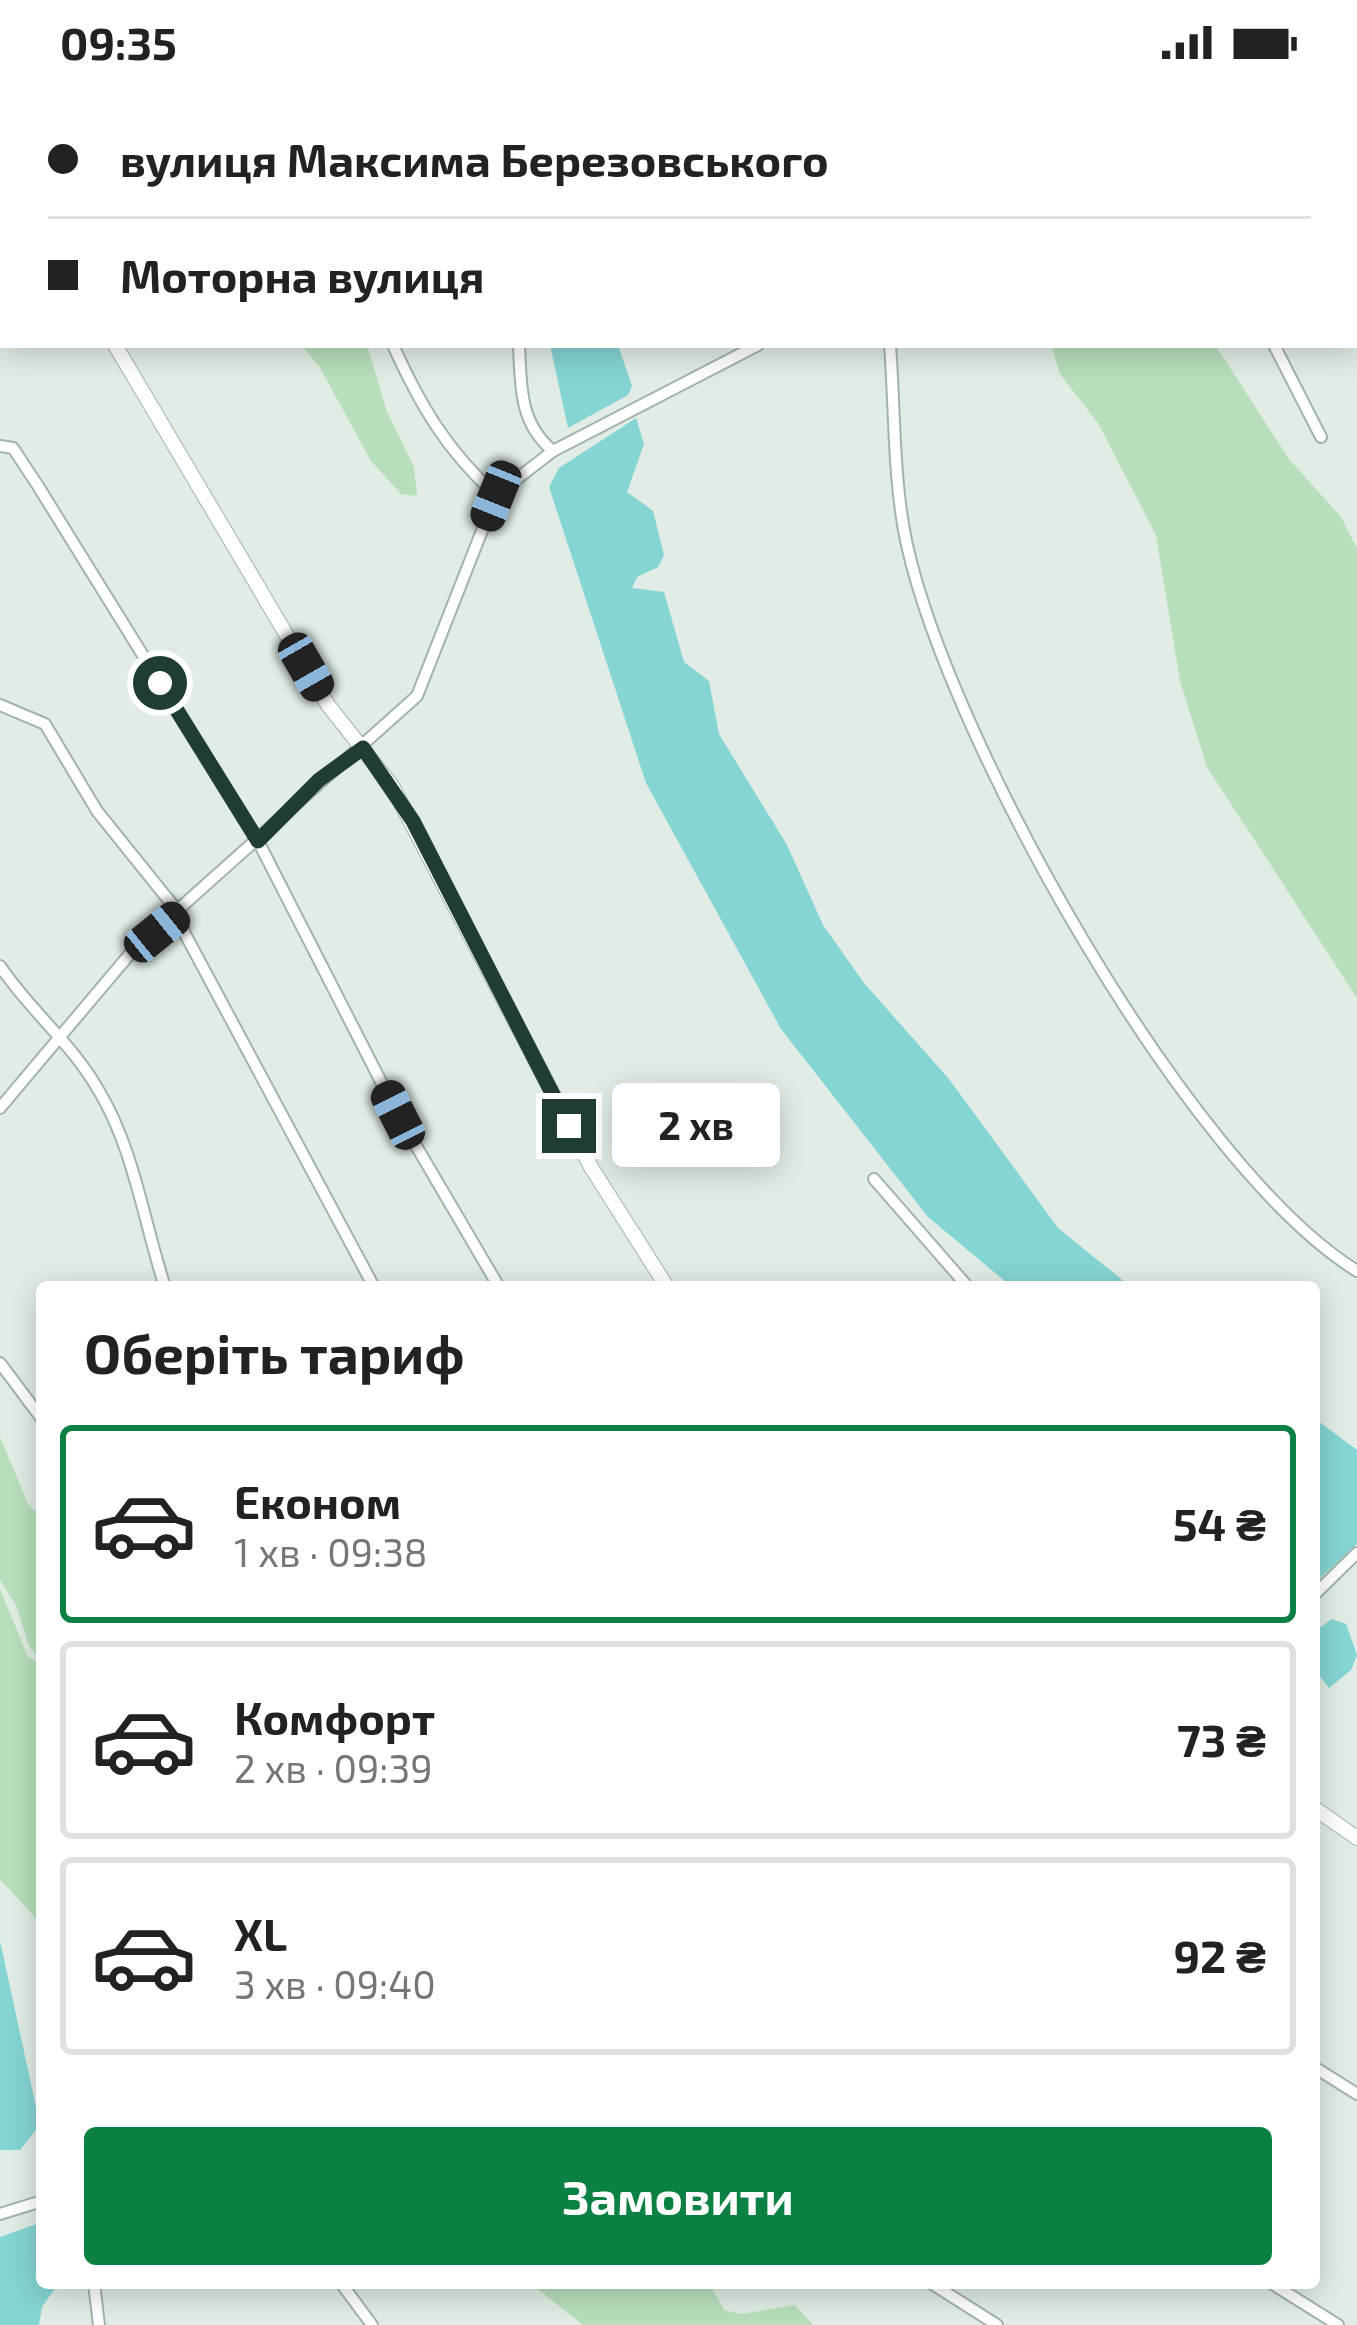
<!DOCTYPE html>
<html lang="uk">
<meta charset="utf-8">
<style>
body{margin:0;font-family:"Exo 2",sans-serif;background:#f6f6f6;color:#222;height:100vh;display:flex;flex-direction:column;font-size:45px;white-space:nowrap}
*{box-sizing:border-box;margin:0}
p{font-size:39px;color:#767676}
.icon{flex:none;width:66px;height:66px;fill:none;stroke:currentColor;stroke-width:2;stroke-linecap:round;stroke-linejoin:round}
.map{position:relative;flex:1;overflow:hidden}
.details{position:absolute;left:36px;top:1197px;width:1284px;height:1008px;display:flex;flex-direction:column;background:#fff;border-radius:12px;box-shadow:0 6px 30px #0003}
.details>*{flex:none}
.hud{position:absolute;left:0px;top:0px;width:1359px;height:264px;box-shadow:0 6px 30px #0003;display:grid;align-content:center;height:264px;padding:0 48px;background:#fff}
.end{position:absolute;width:54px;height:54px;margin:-27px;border:15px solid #1f3d30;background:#fff;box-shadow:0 0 0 6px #fff}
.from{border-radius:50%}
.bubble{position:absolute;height:84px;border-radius:12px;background:#fff;box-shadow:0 6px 30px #0003;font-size:39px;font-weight:700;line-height:84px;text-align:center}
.car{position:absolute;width:36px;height:72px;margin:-36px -18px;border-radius:15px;box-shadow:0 0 9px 3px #0007;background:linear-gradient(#222 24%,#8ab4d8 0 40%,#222 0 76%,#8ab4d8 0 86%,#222 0)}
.hud b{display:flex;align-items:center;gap:42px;height:114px;font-size:45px}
.hud b+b{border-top:3px solid #e0e0e0}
.hud i{width:30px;height:30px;background:#222}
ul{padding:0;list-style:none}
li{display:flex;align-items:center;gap:36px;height:198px;margin:0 24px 18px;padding:0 24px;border:6px solid #e0e0e0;border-radius:12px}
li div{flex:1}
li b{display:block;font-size:45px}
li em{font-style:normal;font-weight:700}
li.active{border-color:#0b8043}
li>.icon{width:108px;height:108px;stroke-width:1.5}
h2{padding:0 48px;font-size:54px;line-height:144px}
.action{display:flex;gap:24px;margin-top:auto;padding:24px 48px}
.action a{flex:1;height:138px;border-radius:12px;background:#0b8043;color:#fff;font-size:48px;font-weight:700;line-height:138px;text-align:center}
.status{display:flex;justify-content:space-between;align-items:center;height:84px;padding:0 60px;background:#fff;direction:ltr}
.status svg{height:33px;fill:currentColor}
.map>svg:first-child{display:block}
.green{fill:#b7dfbb}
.water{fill:#84d5d4}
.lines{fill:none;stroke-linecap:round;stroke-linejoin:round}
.minor-casing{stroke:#a2b4aa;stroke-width:14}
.tertiary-casing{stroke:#a2b4aa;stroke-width:16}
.minor{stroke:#fff;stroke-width:10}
.tertiary{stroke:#fff;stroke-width:14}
.route{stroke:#1f3d30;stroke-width:15}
</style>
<div class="status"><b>09:35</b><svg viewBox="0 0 49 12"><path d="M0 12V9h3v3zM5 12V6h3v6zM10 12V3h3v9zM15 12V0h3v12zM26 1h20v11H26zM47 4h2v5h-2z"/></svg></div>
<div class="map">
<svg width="1357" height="2241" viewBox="0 0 1357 2241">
<rect width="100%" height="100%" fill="#e0ece4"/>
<g class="green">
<path d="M301,261H367L387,328L414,383L417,412L401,410L371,377L319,282Z"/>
<path d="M1051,261H1215L1289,375L1341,433L1357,465V914L1207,683L1180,597L1156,451L1098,339L1060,290Z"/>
<path d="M0,1353L28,1420L42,1434V1577L29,1562L16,1521L0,1496Z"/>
<path d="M0,1505L28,1573L42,1581V1841L0,1795Z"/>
<path d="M530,2199H709L724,2226L741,2230L795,2221L813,2241H583Z"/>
</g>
<g class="water">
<path d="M550,261H618L632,302L628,311L568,344Z"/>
<path d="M636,334L644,360L627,408L653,427L664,471L658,483L637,493L632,504L664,508L684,578L709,597L719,650L787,761L823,841L864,899L949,995L1058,1144L1131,1203H1012L928,1133L781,945L646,699L549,403L559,384Z"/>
<path d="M1314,1334L1357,1366V1460L1320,1494L1314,1490Z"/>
<path d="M1332,1535L1346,1540L1357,1571L1351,1586L1329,1604L1314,1585V1548Z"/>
<path d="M0,1857L40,2041L20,2066H0Z"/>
<path d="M42,2138V2199H59L42,2223L39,2241H0V2153Z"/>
</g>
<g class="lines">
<g class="minor-casing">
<g id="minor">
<path d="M276,0L277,3"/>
<path d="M501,0V3"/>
<path d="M853,0L854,3"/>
<path d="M1145,0L1146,3"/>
<path d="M116,3L119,0"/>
<path d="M1235,3L1242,0"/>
<path d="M0,111L3,109"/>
<path d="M393,261C420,321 447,367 496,411"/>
<path d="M519,261C521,302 519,339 553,367"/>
<path d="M890,261C895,326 893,398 907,461C950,656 1187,1082 1357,1187"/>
<path d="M1274,261L1321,353"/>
<path d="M0,362L13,364L38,402L258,757L398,1031L499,1203"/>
<path d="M0,621L45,640L97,727L179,829L184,848L374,1203"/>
<path d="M0,882C31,928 71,958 99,1007C134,1065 144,1139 165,1203"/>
<path d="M0,1024L134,865L417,612L496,411L553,367L758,261"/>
<path d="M874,1095L968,1203"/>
<path d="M0,1279L42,1335"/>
<path d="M1314,1511L1357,1469"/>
<path d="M1314,1983L1357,2010"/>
<path d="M0,2130L42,2117"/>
<path d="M94,2199L99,2241"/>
<path d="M341,2199L372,2241"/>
<path d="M931,2199L997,2241"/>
<path d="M1271,2199L1338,2241"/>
</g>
</g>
<g class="tertiary-casing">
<g id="tertiary">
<path d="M0,82L3,86"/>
<path d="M115,261L328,621L392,702L591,1083L667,1203"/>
<path d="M1314,1724L1357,1754"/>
</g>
</g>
<use href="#minor" class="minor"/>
<use href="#tertiary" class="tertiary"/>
</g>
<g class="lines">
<path class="route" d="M160,599L258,757L319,696L363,664L413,737L569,1042"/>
</g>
</svg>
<i class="end from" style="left:160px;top:599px"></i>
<i class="end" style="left:569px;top:1042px"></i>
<div class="bubble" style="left:612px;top:999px;width:168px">2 хв</div>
<i class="car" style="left:496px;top:412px;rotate:202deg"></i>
<i class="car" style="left:306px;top:583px;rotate:150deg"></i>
<i class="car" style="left:157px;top:848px;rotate:51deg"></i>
<i class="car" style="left:398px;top:1031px;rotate:333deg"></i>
<div class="hud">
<b><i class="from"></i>вулиця Максима Березовського</b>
<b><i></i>Моторна вулиця</b>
</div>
<section class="details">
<h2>Оберіть тариф</h2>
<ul>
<li class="active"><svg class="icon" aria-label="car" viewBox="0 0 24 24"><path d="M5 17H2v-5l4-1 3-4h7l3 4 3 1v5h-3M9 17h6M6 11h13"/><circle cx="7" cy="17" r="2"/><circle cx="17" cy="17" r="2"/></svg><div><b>Економ</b><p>1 хв · 09:38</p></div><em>54 ₴</em></li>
<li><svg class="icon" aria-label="car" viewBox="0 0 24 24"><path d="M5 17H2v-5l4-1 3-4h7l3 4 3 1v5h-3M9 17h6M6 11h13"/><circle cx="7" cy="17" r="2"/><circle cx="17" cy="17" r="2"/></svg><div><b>Комфорт</b><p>2 хв · 09:39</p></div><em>73 ₴</em></li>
<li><svg class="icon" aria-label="car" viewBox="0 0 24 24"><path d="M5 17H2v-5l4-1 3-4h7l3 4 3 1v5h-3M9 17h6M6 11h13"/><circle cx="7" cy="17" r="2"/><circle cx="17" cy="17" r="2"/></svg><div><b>XL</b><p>3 хв · 09:40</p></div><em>92 ₴</em></li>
</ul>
<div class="action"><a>Замовити</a></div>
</section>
</div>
